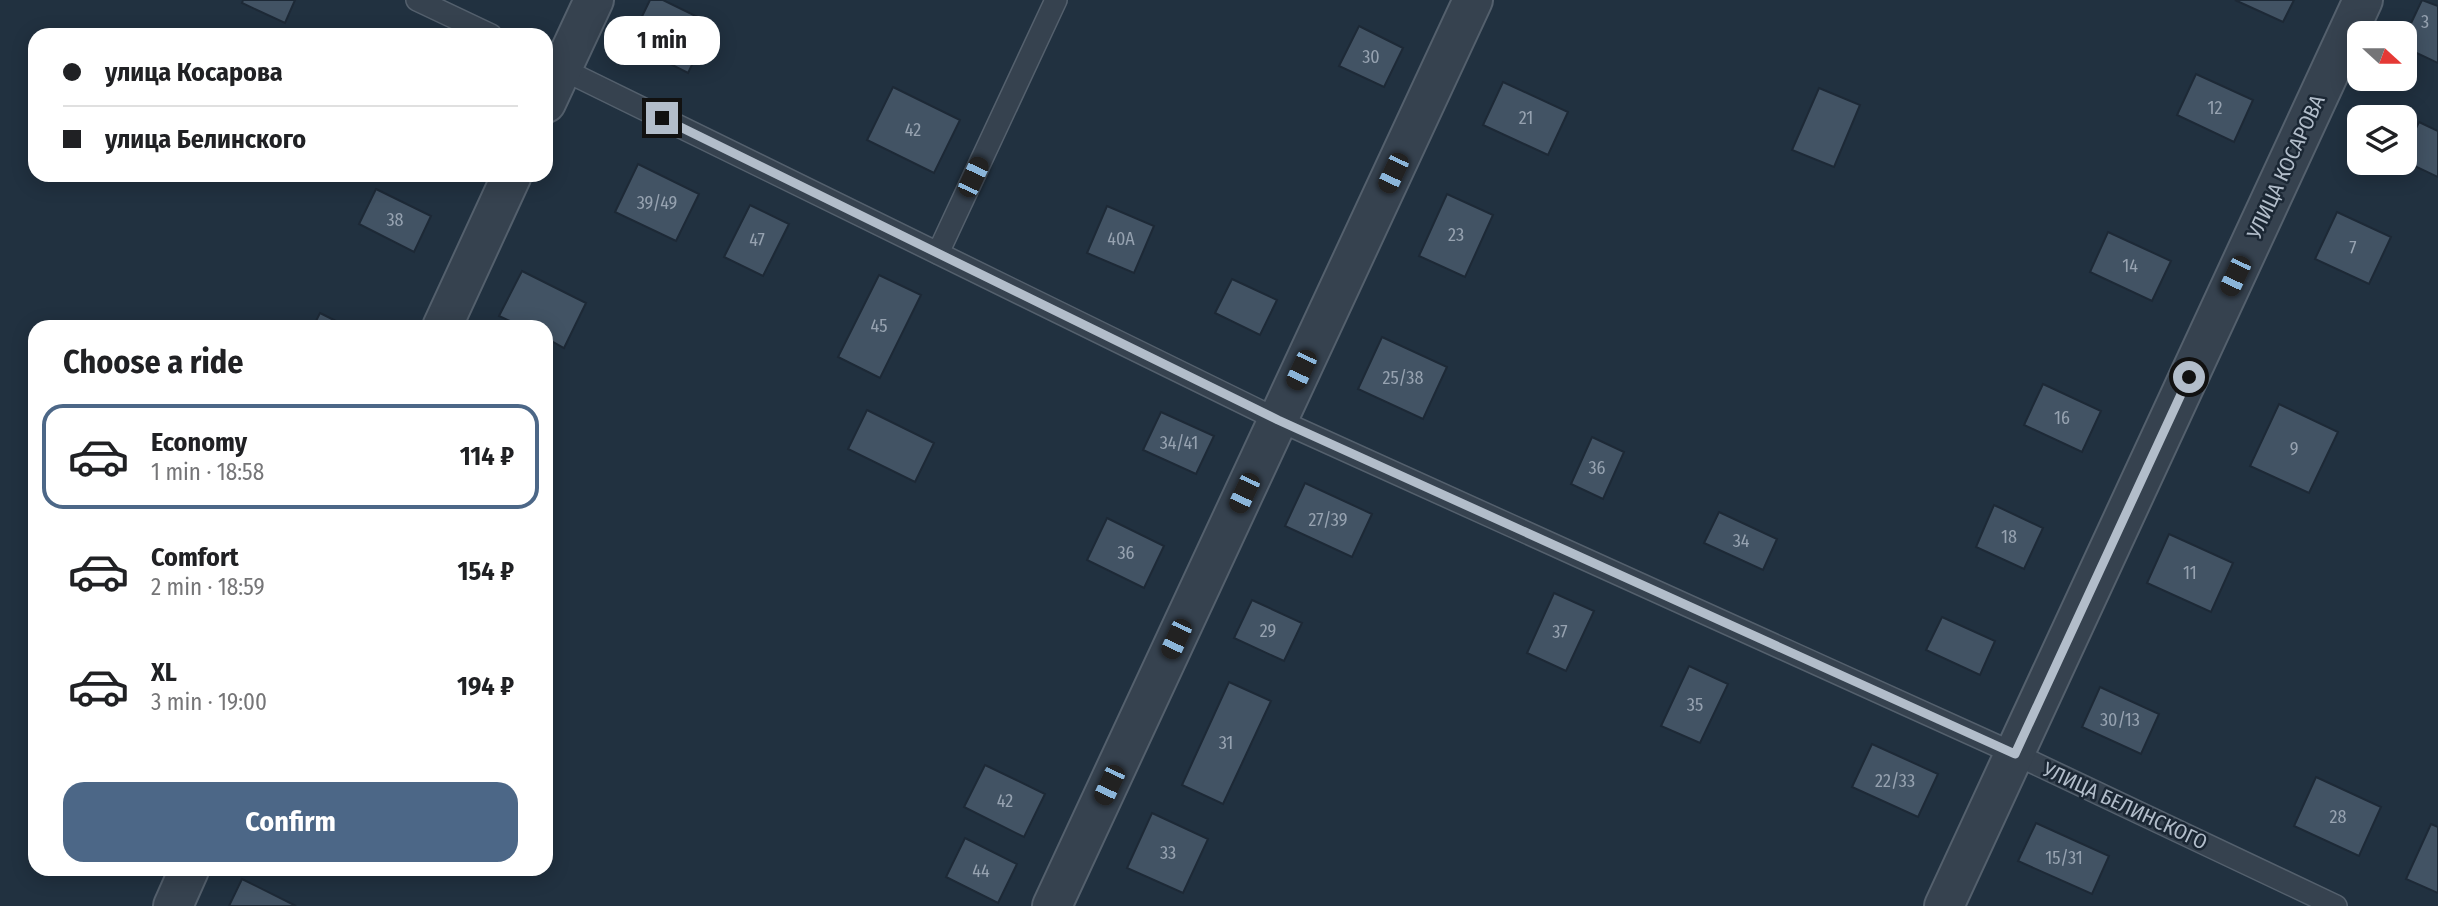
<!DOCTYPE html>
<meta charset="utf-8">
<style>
body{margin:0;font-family:"Fira Sans Condensed",sans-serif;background:#f6f6f6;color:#202124;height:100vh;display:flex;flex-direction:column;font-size:26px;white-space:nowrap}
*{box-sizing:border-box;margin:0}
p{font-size:23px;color:#757577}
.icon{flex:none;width:38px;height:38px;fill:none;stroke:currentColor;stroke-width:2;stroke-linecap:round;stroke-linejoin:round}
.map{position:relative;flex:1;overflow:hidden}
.details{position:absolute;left:28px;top:320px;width:525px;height:556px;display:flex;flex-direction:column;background:#fff;border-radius:21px;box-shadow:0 4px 18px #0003}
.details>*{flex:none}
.guide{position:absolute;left:28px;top:28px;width:525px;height:154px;border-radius:21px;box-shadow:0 4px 18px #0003;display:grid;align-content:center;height:154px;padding:0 35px;background:#fff}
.needle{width:46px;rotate:111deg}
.buttons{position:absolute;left:2347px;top:21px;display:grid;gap:14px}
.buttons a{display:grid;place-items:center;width:70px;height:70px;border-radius:14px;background:#fff;box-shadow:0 4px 18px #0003;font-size:35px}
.end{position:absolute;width:32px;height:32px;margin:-16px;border:9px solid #b2bdca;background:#111;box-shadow:0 0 0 4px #111}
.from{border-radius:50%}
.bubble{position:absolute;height:49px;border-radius:21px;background:#fff;box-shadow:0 4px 18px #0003;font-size:23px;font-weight:700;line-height:49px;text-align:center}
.car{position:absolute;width:21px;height:42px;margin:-21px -10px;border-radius:9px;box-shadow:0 0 5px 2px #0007;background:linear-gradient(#222 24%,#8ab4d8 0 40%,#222 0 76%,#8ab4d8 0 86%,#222 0)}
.guide b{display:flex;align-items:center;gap:24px;height:66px;font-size:26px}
.guide b+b{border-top:2px solid #e0e0e0}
.guide i{width:18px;height:18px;background:#202124}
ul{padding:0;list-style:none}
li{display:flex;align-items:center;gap:21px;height:105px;margin:0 14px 10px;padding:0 21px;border:4px solid transparent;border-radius:21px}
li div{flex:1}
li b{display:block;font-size:26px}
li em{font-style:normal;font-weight:700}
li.active{border-color:#4c6787}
li>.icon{width:63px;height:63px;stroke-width:1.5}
h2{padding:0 35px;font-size:32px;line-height:84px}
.cta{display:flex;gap:14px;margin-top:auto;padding:14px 35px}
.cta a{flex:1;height:80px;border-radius:21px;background:#4c6787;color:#fff;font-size:28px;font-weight:700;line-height:80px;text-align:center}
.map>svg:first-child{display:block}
.building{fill:#425364;stroke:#1d2936;stroke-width:2}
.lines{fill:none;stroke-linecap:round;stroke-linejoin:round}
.lane-casing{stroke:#54606d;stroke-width:24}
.street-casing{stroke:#54606d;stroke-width:42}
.lane{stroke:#36424f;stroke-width:21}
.street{stroke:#36424f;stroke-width:38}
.route{stroke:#b2bdca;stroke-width:9}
.labels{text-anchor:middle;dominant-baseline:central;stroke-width:5;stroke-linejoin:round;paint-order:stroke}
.number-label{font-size:18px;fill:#96a2b0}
.street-label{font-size:21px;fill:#b2bdca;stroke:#1b2734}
</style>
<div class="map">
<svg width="2438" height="906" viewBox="0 0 2438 906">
<rect width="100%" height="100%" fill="#213140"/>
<g class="building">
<path d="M243,0H295L285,23L242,3Z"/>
<path d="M650,0H663L712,24L688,73L629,43Z"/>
<path d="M2235,0H2294L2283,22Z"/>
<path d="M2422,0L2438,6V63L2404,47V38Z"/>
<path d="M1359,26L1403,48L1384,87L1339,66Z"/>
<path d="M2196,74L2253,100L2234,142L2177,115Z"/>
<path d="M1503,82L1568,112L1548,155L1483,125Z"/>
<path d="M893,87L960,120L934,173L867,140Z"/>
<path d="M1819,88L1860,105L1834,167L1792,150Z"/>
<path d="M2419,122L2438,131V177L2404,161V153Z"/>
<path d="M638,164L699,194L676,241L615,212Z"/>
<path d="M376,189L431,216L414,252L359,224Z"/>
<path d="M1447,194L1493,215L1465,277L1419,256Z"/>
<path d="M750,205L789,224L763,276L724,257Z"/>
<path d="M1107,206L1154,226L1134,273L1087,253Z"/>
<path d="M2337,212L2391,237L2369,284L2315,259Z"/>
<path d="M2108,232L2171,261L2152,301L2090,272Z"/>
<path d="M522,271L586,303L564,348L546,338V327H523L499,316Z"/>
<path d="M879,275L921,295L880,378L838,357Z"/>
<path d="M1232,279L1277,300L1260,335L1215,313Z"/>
<path d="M320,313L348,327H313Z"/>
<path d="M1382,337L1447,367L1423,419L1358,389Z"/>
<path d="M2043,384L2101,411L2082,452L2024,425Z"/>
<path d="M2279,404L2338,432L2309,493L2250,466Z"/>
<path d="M867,410L934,443L915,482L848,449Z"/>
<path d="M1161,412L1214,436L1196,474L1143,450Z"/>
<path d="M1592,437L1624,452L1603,499L1571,484Z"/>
<path d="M1305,483L1372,514L1352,557L1285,526Z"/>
<path d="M1994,505L2043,528L2024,569L1976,547Z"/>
<path d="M1719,512L1777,539L1763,570L1704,543Z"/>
<path d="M1107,518L1164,546L1144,588L1087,560Z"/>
<path d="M2169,534L2233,563L2211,612L2147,583Z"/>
<path d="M1554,593L1594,611L1566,671L1527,653Z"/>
<path d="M1252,600L1302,623L1284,661L1234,638Z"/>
<path d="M1942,617L1995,641L1980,675L1926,650Z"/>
<path d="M1689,666L1728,684L1700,743L1661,726Z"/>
<path d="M1229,682L1271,701L1223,804L1182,785Z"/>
<path d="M2100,687L2159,714L2141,754L2082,727Z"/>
<path d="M1872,744L1938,774L1918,817L1852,787Z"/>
<path d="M985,765L1045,794L1024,837L964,807Z"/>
<path d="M2316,777L2381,807L2359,856L2294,826Z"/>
<path d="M1152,813L1208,839L1183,893L1127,868Z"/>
<path d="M2036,823L2109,856L2092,894L2018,861Z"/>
<path d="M2431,824L2438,827V893L2406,879Z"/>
<path d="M965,838L1017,864L998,903L946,877Z"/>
<path d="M242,879L296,906H229Z"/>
</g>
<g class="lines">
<g class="lane-casing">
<g id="lane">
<path d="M417,0L491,35"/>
<path d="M554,65L1278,420L2015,754L2336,906"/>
<path d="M938,253L1056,0"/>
</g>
</g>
<g class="street-casing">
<g id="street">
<path d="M546,103L594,0"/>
<path d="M442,327L512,175"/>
<path d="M173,906L189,870"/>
<path d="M1052,906L1473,0"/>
<path d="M1944,906L2363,0"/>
</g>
</g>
<use href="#lane" class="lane"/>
<use href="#street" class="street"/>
</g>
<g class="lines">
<path class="route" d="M662,118L1278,420L2015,754L2189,377"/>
</g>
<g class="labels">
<g class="number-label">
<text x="2425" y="22">3</text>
<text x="1371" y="57">30</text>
<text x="2215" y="108">12</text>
<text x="1526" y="118">21</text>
<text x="913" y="130">42</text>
<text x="657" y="203">39/49</text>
<text x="395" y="220">38</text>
<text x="1456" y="235">23</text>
<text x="1121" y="239">40А</text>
<text x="757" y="240">47</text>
<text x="2353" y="248">7</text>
<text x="2130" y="266">14</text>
<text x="879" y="326">45</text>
<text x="1403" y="378">25/38</text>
<text x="2062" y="418">16</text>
<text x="1179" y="443">34/41</text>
<text x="2294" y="449">9</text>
<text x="1597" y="468">36</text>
<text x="1328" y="520">27/39</text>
<text x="2009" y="537">18</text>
<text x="1741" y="541">34</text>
<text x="1126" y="553">36</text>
<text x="2190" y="573">11</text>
<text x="1268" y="631">29</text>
<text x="1560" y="632">37</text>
<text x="1695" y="705">35</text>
<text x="2120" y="720">30/13</text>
<text x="1226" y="743">31</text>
<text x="1895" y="781">22/33</text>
<text x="1005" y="801">42</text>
<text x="2338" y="817">28</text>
<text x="1168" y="853">33</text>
<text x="2064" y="858">15/31</text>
<text x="981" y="871">44</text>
</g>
<g class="street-label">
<text transform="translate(2286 167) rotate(-65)">УЛИЦА КОСАРОВА</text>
<text transform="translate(2125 806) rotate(25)">УЛИЦА БЕЛИНСКОГО</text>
</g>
</g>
</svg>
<div class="buttons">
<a><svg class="needle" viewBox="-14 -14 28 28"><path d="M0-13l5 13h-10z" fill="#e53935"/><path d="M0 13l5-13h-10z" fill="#757577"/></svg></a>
<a><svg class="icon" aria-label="layers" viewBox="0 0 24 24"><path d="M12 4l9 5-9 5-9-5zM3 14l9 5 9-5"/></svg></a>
</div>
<i class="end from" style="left:2189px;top:377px"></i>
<i class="end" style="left:662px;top:118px"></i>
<div class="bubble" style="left:604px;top:16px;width:116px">1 min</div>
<i class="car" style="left:1393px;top:173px;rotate:205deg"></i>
<i class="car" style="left:973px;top:177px;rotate:25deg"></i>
<i class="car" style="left:2235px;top:276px;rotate:205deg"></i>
<i class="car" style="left:1301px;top:370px;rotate:205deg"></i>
<i class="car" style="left:1244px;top:493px;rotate:205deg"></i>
<i class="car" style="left:1176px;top:639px;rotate:205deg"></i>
<i class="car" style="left:1109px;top:785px;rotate:205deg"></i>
<div class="guide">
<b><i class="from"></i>улица Косарова</b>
<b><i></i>улица Белинского</b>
</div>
<section class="details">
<h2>Choose a ride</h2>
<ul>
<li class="active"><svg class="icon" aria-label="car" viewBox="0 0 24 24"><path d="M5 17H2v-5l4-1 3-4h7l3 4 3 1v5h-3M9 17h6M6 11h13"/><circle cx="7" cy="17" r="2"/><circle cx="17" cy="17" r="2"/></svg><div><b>Economy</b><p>1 min · 18:58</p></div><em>114 ₽</em></li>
<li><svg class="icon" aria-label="car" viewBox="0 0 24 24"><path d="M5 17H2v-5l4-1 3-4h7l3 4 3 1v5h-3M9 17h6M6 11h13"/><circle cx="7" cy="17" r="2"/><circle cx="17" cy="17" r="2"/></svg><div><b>Comfort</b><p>2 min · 18:59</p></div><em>154 ₽</em></li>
<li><svg class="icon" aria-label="car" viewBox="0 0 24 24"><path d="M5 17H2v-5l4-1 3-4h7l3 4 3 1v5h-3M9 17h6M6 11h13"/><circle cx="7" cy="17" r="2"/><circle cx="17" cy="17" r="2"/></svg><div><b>XL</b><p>3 min · 19:00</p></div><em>194 ₽</em></li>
</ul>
<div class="cta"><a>Confirm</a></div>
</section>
</div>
